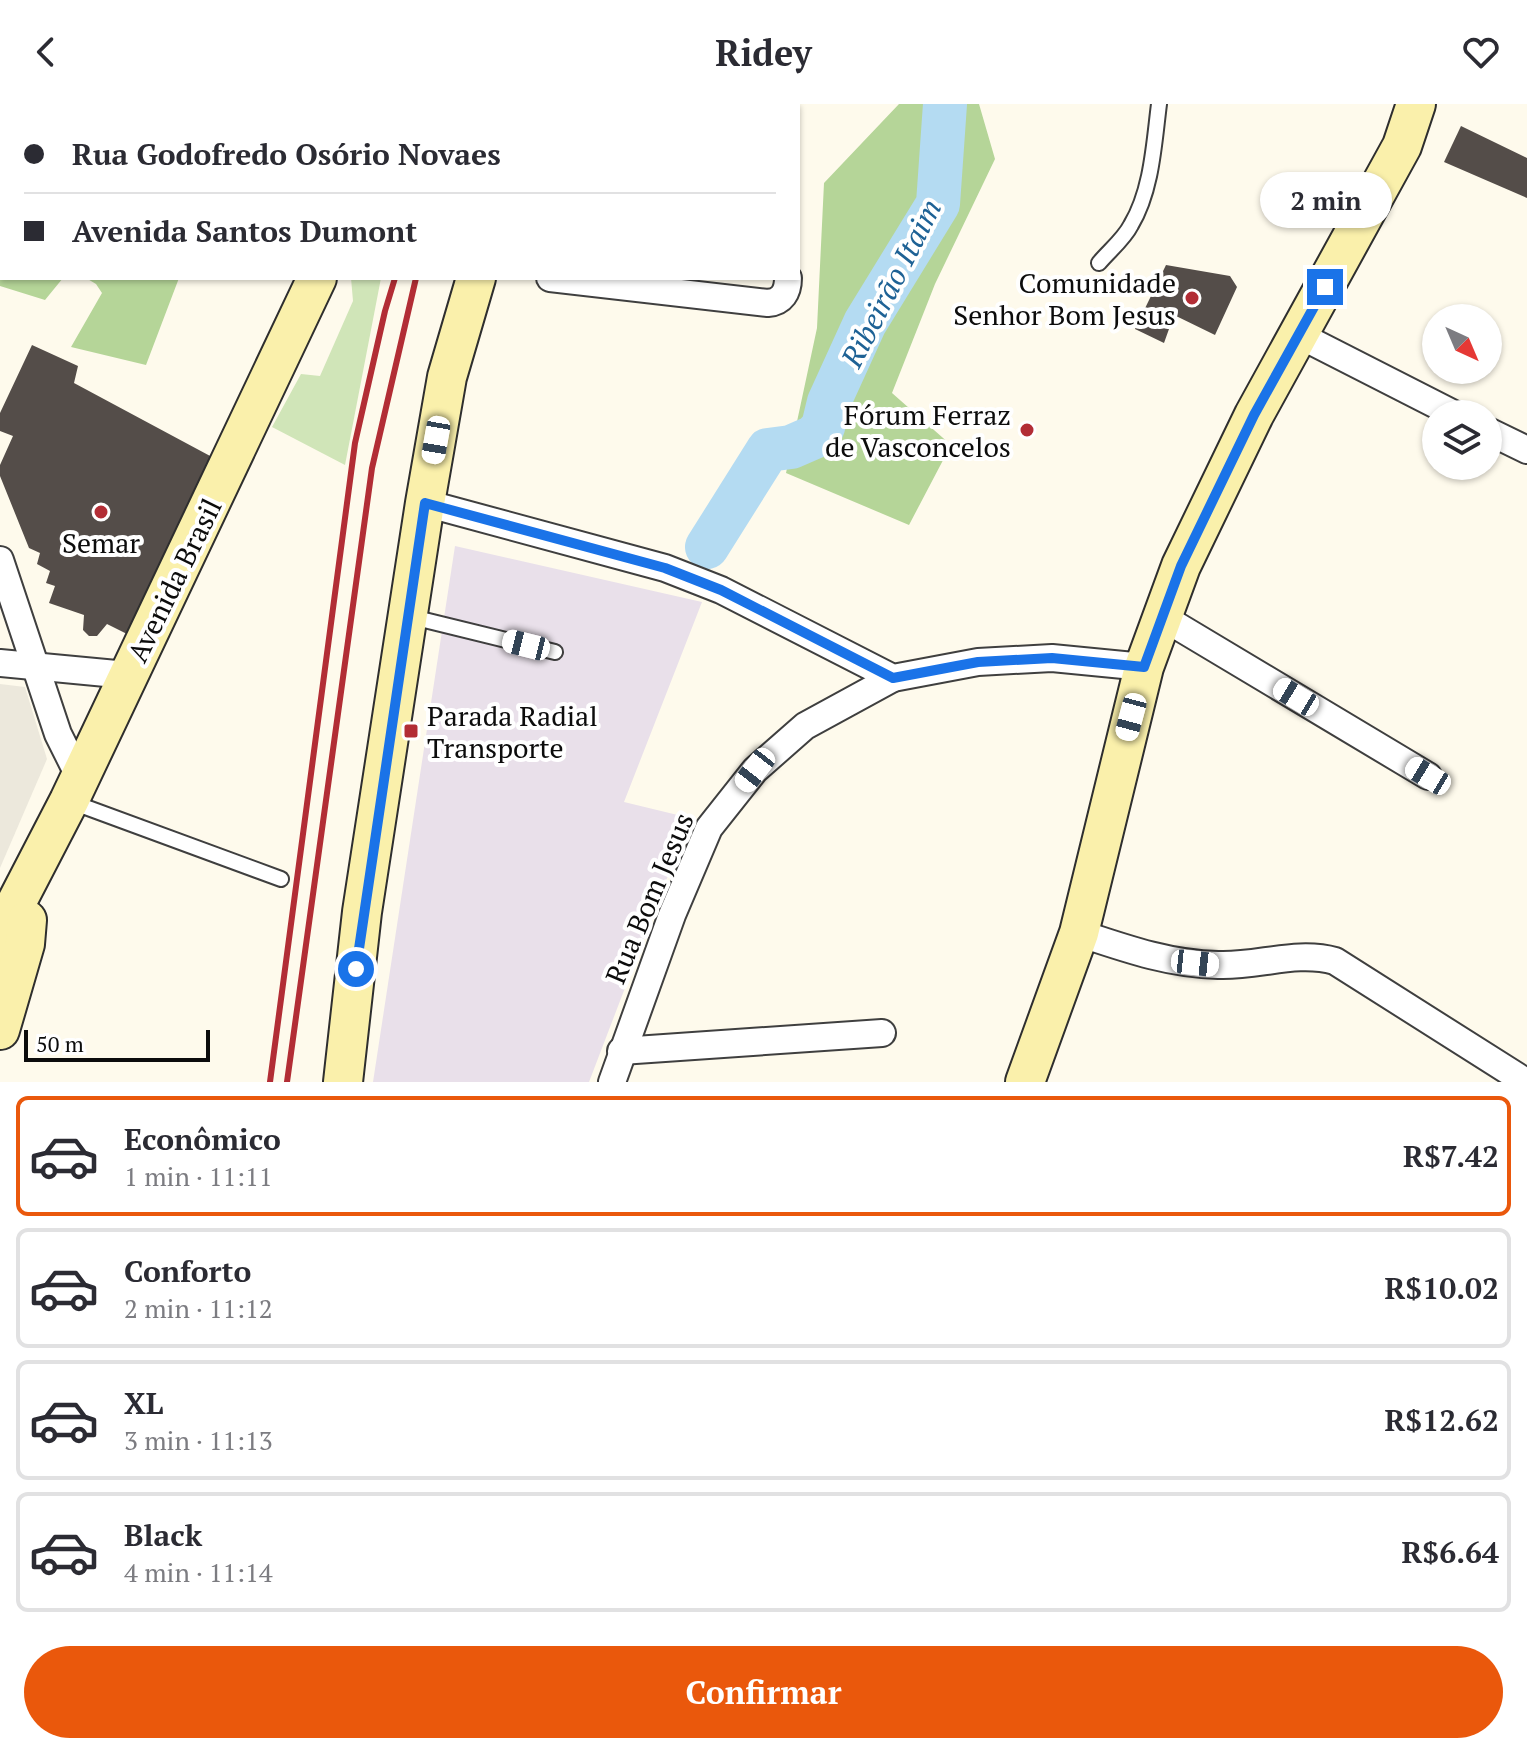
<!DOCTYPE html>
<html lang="pt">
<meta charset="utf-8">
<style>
body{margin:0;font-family:"PT Serif",serif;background:#f2f2f3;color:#2b2b33;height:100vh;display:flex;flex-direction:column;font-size:30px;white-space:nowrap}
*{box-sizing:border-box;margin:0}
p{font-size:26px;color:#7c7c81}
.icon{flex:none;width:44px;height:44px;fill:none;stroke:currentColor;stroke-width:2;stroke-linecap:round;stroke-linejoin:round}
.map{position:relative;height:978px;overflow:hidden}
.details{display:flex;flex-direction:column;background:#fff;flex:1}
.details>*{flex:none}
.hud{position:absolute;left:0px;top:0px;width:800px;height:176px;box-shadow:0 2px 6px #0004;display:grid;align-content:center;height:176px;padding:0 24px;background:#fff}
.needle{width:52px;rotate:136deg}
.buttons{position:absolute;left:1422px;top:200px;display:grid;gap:16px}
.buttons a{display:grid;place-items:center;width:80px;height:80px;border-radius:50%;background:#fff;box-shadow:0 2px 6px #0004;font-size:40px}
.scale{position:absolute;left:24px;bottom:20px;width:186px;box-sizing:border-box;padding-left:8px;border:4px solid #0c0c0c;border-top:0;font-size:22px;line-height:28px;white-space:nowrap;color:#0c0c0c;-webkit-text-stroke:6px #fff;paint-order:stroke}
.end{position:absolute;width:36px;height:36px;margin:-18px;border:10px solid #1a73e8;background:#fff;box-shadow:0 0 0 4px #fff}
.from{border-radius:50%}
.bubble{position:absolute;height:56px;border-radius:28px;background:#fff;box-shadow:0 2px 6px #0004;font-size:26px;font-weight:700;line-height:56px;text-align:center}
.car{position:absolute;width:24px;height:48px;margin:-24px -12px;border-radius:10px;box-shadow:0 0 6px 2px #0007;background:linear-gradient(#fff 24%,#345 0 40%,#fff 0 76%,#345 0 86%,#fff 0)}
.hud b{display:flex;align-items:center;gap:28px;height:76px;font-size:30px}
.hud b+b{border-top:2px solid #e1e1e2}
.hud i{width:20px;height:20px;background:#2b2b33}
ul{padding:14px 0 0;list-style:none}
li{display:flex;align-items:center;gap:24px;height:120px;margin:0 16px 12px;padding:0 8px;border:4px solid #e1e1e2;border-radius:12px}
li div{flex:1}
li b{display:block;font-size:30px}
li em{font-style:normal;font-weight:700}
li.on{border-color:#ea580c}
li>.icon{width:72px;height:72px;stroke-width:1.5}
.action{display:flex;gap:16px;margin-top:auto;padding:16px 24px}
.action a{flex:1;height:92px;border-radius:48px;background:#ea580c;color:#fff;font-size:32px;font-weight:700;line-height:92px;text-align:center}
header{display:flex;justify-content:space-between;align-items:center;height:104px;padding:0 24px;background:#fff;font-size:36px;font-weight:700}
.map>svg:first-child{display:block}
.industrial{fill:#e9e0ea}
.green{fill:#d0e5b8}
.forest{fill:#b5d598}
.plaza{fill:#ece8dc}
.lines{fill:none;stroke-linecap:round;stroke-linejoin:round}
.river{stroke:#b4dbf2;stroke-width:44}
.building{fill:#544d49}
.lane-casing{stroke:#3f3f3f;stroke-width:18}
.street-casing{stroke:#3f3f3f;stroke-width:30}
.secondary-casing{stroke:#2e2e2e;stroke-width:42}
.lane{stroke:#fff;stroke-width:14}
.street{stroke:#fff;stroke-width:26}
.secondary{stroke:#faf0ab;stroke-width:38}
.rail{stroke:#b22d35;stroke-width:6}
.route{stroke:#1a73e8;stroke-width:10}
.poi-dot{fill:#b22d35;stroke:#fff;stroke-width:3}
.labels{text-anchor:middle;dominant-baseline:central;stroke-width:8;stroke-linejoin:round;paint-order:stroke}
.poi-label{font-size:28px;fill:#0c0c0c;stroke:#fff;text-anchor:end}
.street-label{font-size:28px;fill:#0c0c0c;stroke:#fff}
.water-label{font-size:30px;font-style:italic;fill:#1e6295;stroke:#fff}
</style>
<header><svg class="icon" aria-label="back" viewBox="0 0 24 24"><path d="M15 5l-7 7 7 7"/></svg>Ridey<svg class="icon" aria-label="heart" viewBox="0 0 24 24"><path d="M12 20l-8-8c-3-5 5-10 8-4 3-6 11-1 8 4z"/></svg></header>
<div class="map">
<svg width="1527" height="978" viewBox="0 0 1527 978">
<rect width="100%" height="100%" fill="#fefaec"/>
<path class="industrial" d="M455,442L702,498L624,698L690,714L589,978H373Z"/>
<path class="green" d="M351,174H381L345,361L272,323L301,270L320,272L353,197Z"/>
<g class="forest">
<path d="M899,0H979L995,55L935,180L892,289L951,341L909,421L786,369L817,224L824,79Z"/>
<path d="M0,49L2,174H63L45,196L0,182Z"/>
<path d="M86,174H179L146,261L71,243L102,189L96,180Z"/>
</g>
<path class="plaza" d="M0,580L25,583L47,655L0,764Z"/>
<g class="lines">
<path class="river" d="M707,443L768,346L791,343L814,333L823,323L829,298L865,219L938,100L945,0"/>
</g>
<g class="building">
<path d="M1461,22L1527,54V94L1444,58Z"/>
<path d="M1166,161L1230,172L1237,183L1215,231L1174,211L1164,239L1135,225Z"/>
<path d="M32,241L78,262L74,279L212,353L129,531L107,520L97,532H89L83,526L84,511L49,499L55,482L46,479L50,467L37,460L40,449L29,444L0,372V361L13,332L0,327V309Z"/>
</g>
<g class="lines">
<g class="lane-casing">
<g id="lane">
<path d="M1099,159C1109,147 1124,135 1131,121C1152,86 1154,39 1159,0"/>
<path d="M408,512L555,548"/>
<path d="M69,697L281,775"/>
</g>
</g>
<g class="street-casing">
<g id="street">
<path d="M663,0L668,2"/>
<path d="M550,174L768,199C782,198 788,188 788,174"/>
<path d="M1299,231L1454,310"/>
<path d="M1488,327L1527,346"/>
<path d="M425,399L665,464L721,486L893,574L978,558L1052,554L1144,563"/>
<path d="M0,456L58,630L79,672"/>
<path d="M1164,514L1428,672"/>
<path d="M0,559L127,571"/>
<path d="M1079,829C1124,844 1169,860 1218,861C1257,863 1296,846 1335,857L1526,978"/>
<path d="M621,947L882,929"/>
<path d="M612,978L672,811L709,724L755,666L805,622L893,574"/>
</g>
</g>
<g class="secondary-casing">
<g id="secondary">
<path d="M396,2L397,0"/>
<path d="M543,2L544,0"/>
<path d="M0,847L11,809L69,697L317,174"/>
<path d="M0,926L25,840L27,816"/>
<path d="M343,978L362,808L425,399L447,273L476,174"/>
<path d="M1025,978L1079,829L1144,563L1181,462L1254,311L1402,42L1416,0"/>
</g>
</g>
<use href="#lane" class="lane"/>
<use href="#street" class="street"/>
<use href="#secondary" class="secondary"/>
<g class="rail">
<path d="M459,2L460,0"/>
<path d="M478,2L479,0"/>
<path d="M270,978L355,339L385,207L395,174"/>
<path d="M287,978L372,364L416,174"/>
</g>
</g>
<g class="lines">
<path class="route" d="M356,865L425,399L665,464L721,486L893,574L978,558L1052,554L1144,563L1181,462L1254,311L1325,183"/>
</g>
<g class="poi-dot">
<circle cx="1192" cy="194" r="8"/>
<circle cx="1027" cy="326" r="8"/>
<circle cx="101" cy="408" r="8"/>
<rect x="403" y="619" width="16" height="16" rx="4"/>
</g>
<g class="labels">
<g class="poi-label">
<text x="1176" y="178">Comunidade<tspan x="1176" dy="32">Senhor Bom Jesus</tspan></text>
<text x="1011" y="310">Fórum Ferraz<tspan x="1011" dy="32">de Vasconcelos</tspan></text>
<text x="101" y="438" text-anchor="middle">Semar</text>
<text x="427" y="611" text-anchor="start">Parada Radial<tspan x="427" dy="32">Transporte</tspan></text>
</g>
<g class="street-label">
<text transform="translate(174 476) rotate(-64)">Avenida Brasil</text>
<text transform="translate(649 794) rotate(-67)">Rua Bom Jesus</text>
</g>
<g class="water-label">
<text transform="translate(891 179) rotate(-63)">Ribeirão Itaim</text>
</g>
</g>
</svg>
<div class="buttons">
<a><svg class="needle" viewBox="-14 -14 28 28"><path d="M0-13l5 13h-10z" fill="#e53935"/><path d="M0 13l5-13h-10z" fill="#7c7c81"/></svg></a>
<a><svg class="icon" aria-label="layers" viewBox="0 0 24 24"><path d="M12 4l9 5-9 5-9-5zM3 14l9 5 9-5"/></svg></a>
</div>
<div class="scale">50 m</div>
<i class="end from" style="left:356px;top:865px"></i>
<i class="end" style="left:1325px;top:183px"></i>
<div class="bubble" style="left:1260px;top:68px;width:132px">2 min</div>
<i class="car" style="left:436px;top:336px;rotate:190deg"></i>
<i class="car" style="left:526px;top:541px;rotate:284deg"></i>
<i class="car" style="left:1296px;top:593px;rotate:301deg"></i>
<i class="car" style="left:1131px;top:613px;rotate:195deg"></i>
<i class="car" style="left:755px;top:666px;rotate:218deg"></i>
<i class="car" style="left:1428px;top:672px;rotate:301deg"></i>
<i class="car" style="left:1195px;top:859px;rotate:96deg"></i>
<div class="hud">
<b><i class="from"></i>Rua Godofredo Osório Novaes</b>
<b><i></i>Avenida Santos Dumont</b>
</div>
</div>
<section class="details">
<ul>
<li class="on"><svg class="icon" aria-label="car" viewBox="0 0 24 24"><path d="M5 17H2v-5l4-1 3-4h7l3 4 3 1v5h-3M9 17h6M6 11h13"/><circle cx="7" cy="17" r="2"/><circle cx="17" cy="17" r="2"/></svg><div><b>Econômico</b><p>1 min · 11:11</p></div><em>R$7.42</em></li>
<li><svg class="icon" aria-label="car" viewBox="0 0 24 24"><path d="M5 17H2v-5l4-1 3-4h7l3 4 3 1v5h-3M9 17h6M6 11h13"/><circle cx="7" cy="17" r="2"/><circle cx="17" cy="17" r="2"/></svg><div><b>Conforto</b><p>2 min · 11:12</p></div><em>R$10.02</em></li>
<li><svg class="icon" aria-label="car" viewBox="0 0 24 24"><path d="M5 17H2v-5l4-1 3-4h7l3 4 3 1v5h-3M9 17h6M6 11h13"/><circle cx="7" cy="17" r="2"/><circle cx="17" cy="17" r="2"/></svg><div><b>XL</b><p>3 min · 11:13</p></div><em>R$12.62</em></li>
<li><svg class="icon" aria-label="car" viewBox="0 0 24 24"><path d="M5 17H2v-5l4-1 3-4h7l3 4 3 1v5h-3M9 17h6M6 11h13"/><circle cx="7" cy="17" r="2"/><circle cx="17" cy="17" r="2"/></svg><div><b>Black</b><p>4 min · 11:14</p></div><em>R$6.64</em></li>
</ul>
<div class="action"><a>Confirmar</a></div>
</section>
